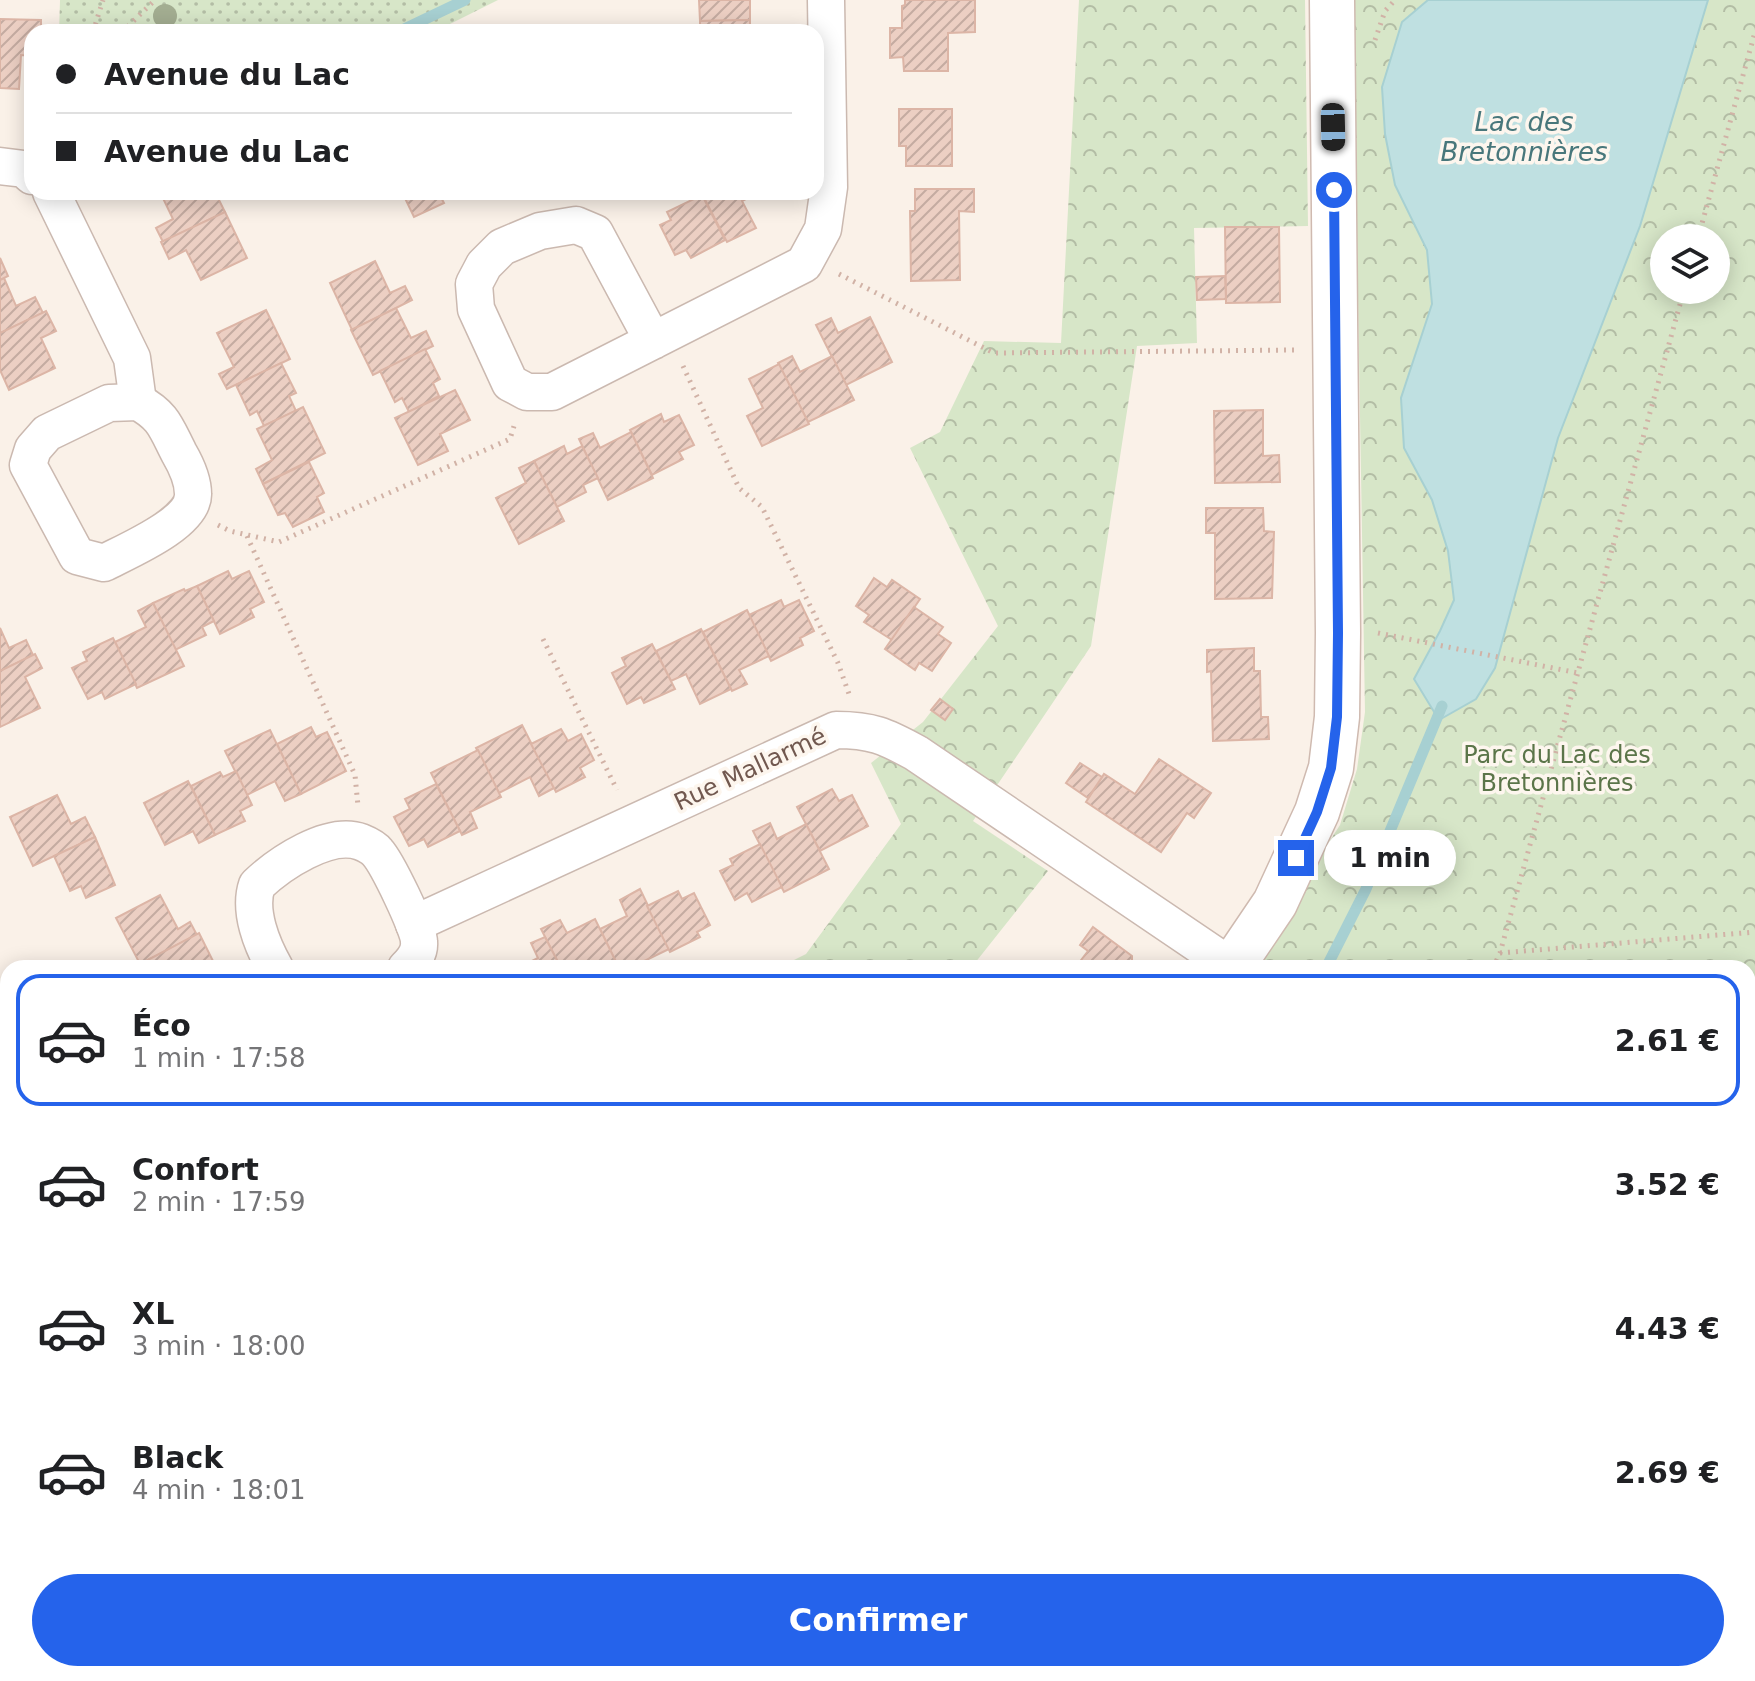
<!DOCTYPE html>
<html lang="fr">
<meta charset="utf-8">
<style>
body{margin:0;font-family:"DejaVu Sans",sans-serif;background:#f6f6f6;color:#202124;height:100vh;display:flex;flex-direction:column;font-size:30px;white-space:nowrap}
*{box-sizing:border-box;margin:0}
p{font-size:26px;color:#757577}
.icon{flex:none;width:44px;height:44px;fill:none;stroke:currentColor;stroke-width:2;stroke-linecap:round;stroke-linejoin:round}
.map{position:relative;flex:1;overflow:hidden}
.details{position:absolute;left:0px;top:960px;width:1756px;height:722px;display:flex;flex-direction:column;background:#fff;border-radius:24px 24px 0 0;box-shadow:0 4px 20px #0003}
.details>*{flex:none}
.top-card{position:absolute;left:24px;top:24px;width:800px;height:176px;border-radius:24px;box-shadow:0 4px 20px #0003;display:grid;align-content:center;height:176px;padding:0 32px;background:#fff}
.buttons{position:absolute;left:1650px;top:224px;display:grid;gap:16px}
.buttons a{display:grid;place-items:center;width:80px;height:80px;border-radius:50%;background:#fff;box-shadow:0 4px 20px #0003;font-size:40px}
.end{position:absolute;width:36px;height:36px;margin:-18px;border:10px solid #2563eb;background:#fff;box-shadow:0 0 0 4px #fff}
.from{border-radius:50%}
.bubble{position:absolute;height:56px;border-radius:28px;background:#fff;box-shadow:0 4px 20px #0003;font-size:26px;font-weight:600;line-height:56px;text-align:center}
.car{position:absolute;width:24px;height:48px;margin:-24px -12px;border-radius:10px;box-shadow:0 0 6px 2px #0007;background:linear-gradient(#222 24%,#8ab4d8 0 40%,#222 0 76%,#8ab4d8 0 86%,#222 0)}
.top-card b{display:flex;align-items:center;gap:28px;height:76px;font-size:30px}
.top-card b+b{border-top:2px solid #e0e0e0}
.top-card i{width:20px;height:20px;background:#202124}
ul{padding:14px 0 0;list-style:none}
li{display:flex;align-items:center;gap:24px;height:132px;margin:0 16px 12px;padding:0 16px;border:4px solid transparent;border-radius:24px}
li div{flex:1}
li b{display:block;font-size:30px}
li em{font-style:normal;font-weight:600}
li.selected{border-color:#2563eb}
li>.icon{width:72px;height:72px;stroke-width:1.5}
.button{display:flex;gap:16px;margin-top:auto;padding:16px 32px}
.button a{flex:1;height:92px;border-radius:48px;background:#2563eb;color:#fff;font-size:32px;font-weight:600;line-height:92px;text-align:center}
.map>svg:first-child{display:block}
.grass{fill:url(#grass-dots)}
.forest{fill:url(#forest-crowns);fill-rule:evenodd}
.water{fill:#bfe0e1;stroke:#a7d0d2;stroke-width:2}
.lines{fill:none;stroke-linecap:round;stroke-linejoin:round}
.stream{stroke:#a7d0d2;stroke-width:11}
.building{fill:url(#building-hatch);stroke:#dcb5a6;stroke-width:2}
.street-casing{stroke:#cbb9b0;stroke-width:39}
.secondary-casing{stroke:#cfbab0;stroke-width:47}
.path{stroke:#d1b2a6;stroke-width:5;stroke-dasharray:2 6;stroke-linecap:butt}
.street{stroke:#fff;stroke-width:36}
.secondary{stroke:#fff;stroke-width:44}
.tree{fill:#a3ad91}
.route{stroke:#2563eb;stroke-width:10}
.labels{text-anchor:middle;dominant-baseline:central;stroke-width:7;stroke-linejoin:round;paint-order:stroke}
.park-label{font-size:24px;fill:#5b7549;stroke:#fdf6ee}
.street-label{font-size:24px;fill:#71584f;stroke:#fdf6ee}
.water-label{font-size:26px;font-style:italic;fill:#48777b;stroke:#fdf6ee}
</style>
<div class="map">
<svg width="1755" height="1681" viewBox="0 0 1755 1681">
<defs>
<pattern id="grass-dots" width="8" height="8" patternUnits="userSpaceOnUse" patternTransform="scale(2)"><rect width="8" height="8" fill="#d7e6c8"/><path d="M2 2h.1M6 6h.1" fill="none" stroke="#b3bda5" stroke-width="1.8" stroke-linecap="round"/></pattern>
<pattern id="forest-crowns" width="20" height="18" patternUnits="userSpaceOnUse" patternTransform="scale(2)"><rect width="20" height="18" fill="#d7e6c8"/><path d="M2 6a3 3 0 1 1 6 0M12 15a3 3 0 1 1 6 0" fill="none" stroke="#b3bda5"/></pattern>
<pattern id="building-hatch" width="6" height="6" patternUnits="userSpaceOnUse" patternTransform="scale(2)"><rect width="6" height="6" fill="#eccfc3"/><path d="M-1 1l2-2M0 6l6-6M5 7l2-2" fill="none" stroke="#c4aba1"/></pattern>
</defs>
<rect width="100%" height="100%" fill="#faf1e8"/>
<path class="grass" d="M60,0H498L434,32H59Z"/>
<g class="forest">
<path d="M1079,0H1305L1308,226L1194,228L1197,343L1137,346L1091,646L973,821L1048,871L971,968H778L806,954L901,824L871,763L923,722L998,626L910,448L940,432L984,341L1061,343Z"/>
<path d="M1353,0H1755V1681H842V1674H1748V968H1248L1340,825L1357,769L1365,712ZM1664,238H1716V290H1664Z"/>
</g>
<path class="water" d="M1428,0H1708L1640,226L1558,438L1495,668L1476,699L1439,720L1414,679L1440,631L1454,600L1448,551L1432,500L1404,448L1401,398L1432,304L1427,250L1395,185L1385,134L1382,87L1402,22Z"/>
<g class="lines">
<g class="stream">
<path d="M398,32L465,0"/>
<path d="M1326,968L1366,889L1442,706"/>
<path d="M1748,1427L1755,1424"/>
<path d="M1110,1681L1112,1674"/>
</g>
</g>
<g class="building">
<path d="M699,0H750V20L700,21Z"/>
<path d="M905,0H975V32L948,33V71H904L903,57L890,58V28H902V6L905,5Z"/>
<path d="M0,19L41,20V32H32V56L21,55L19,89L0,88Z"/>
<path d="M750,20V32H700V21Z"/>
<path d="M899,109H952V166H906V146H899Z"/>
<path d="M915,189H974V212L959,211L960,280L911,281L910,211H915Z"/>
<path d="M160,192H215L225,212L163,242L156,228L173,219Z"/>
<path d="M402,192H438L444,203L414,217Z"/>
<path d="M701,192H759L742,201L756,228L727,242Z"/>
<path d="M702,195L725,240L691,258L686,250L675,255L660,225L671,220L667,212Z"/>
<path d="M225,212L247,258L201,280L186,250L169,259L161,242Z"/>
<path d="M1225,227H1279L1280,302L1226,303Z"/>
<path d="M0,258L8,276L0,280Z"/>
<path d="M375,261L390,293L405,286L412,300L352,330L330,283Z"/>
<path d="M1225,276L1226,299L1197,300L1196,277Z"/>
<path d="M4,278L16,306L35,297L43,313L0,333V280Z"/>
<path d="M396,308L411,338L426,331L433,346L373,375L351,330Z"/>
<path d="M266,310L290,359L227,389L219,374L234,367L217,333Z"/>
<path d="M46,311L56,331L41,338L55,368L9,390L0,370V333Z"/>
<path d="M870,317L892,362L846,385L816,325L831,318L838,333Z"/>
<path d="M425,349L440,379L433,383L439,396L409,412L402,398L395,402L380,371Z"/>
<path d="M792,356L800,372L832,356L854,400L808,422L778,363Z"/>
<path d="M281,363L296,393L289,396L296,411L264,426L257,411L250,415L236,385Z"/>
<path d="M779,364L809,424L762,446L747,416L763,408L749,379Z"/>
<path d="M455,390L470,420L440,434L448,451L418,465L395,418Z"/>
<path d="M303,407L325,453L263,484L256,469L272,460L257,429Z"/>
<path d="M1263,410V456L1279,455L1280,482L1215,483L1214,411Z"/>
<path d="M661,414L664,422L679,415L694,445L679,452L683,459L652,475L630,430Z"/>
<path d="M631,432L653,478L608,500L579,439L593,433L600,448Z"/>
<path d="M564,446L567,454L582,446L598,478L583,485L586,492L557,507L534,461Z"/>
<path d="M534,461L564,521L519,544L496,498L526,483L519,468Z"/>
<path d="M309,462L324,493L317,497L324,512L293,527L285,513L278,515L263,484Z"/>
<path d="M1206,508H1263L1264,531L1274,532L1272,598L1215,599V533H1206Z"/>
<path d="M228,571L232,579L249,571L264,602L250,609L254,617L220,634L197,586Z"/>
<path d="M874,578L887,587L892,580L920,599L892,640L864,622L869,615L856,606Z"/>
<path d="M197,586L214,621L202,627L206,635L175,650L153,603L184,589L185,591Z"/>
<path d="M781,600L784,607L799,600L814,631L800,638L803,645L771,661L749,615Z"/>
<path d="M153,603L184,666L137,688L115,642L146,627L138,611Z"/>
<path d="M914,607L943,627L938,634L951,643L932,671L919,663L915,670L885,649Z"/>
<path d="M747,610L769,656L739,670L747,684L732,691L703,632Z"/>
<path d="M0,628L9,648L26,640L33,655L0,671Z"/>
<path d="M701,629L731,689L700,704L686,674L671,681L656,651Z"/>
<path d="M113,638L136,684L105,699L102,692L88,699L72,668L87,661L83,652Z"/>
<path d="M652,644L675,689L644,703L641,697L627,704L612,673L626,666L622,658Z"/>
<path d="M1254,648V671H1260L1261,717H1268L1269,739L1213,741L1211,671L1207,672V650Z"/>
<path d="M35,654L42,668L25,677L40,708L0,727V671Z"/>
<path d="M940,699L953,709L945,720L931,710Z"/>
<path d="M522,725L554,788L539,796L530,777L499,793L476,748Z"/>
<path d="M311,727L316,737L327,732L346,771L301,794L277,744Z"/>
<path d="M561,729L568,741L581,734L594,760L580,768L585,777L556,792L531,744Z"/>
<path d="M270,730L301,794L285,801L275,781L247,795L225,751Z"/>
<path d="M478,750L501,797L470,812L477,828L462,835L431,773Z"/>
<path d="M1159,759L1211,793L1194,818L1187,813L1161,852L1086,802L1104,774L1135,794Z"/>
<path d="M1080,763L1102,777L1088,798L1066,783Z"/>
<path d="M236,771L252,805L240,811L245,821L215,835L191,786L220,772L223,777Z"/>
<path d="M188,781L215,835L199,843L193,831L165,845L144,803Z"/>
<path d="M436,784L460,831L428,847L424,839L409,846L394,817L410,809L405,799Z"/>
<path d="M832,789L839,801L852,795L868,826L820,851L797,807Z"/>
<path d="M57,795L71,824L85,817L95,837L33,866L10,817Z"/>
<path d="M770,823L777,839L806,824L829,869L784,892L753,831Z"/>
<path d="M95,837L115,885L86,898L81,886L70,891L54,856Z"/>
<path d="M760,844L782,887L752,902L747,893L735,900L720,871L733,865L730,859Z"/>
<path d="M640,889L669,949L630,968H619L600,929L627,916L620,900Z"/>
<path d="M678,891L682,899L694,893L710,925L697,932L700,937L670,952L647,906Z"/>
<path d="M160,895L178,929L190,922L197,935L140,964L116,918Z"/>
<path d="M595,919L618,966L561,968L541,929L560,920L567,933Z"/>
<path d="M1093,927L1132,956V968H1075L1088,951L1080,945Z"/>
<path d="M199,933L214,963L204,968H142L140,964Z"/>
<path d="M545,937L561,968H518L538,958L531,943Z"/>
<path d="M8,1190V1272L7,1273L0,1258V1194Z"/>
<path d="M485,1674H560V1681H484Z"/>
<path d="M671,1674H754V1681H670Z"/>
<path d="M754,1674H766L765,1681H754Z"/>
</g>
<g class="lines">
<g class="street-casing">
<g id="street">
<path d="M0,166L24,169L32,176"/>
<path d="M51,192L132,358L138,402"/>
<path d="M653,341L595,233L576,225L540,231L502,247L484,265L474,284L476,309L510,383L527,392H552L804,264L823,229L829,187L826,0"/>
<path d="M138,402C164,416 166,428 179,453C186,465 193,480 193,494C194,523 127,551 104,563L77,556L28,465L33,449L47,433L109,403Z"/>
<path d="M414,924L836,730C872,730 885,736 916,753L1232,967"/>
<path d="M275,968C262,945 248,911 257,885C279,864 329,830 361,842C366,844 374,848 377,852C387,863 419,928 419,942C420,953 413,961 406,968"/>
<path d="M0,1448L8,1462"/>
<path d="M0,1513L8,1510"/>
<path d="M172,1681V1674"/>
</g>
</g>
<g class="secondary-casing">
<g id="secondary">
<path d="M1231,968L1275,903L1317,812L1331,768L1337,717L1338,633L1332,0"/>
<path d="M824,1674L825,1681"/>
</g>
</g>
<g class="path">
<path d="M93,32L103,0"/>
<path d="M122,32L155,0"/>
<path d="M1375,40L1385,11L1395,0"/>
<path d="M1698,238L1755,32"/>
<path d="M839,274L994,353L1294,350"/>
<path d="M683,366L739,488L762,507L838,663L849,694"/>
<path d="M218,525L230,531L279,542L510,439L514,426"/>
<path d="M247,536L355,775L358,806"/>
<path d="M1378,633L1578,673"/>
<path d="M543,639L617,790"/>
<path d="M1500,953L1755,932"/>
<path d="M1493,968L1500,953L1684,290"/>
<path d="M0,1041L8,1037"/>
<path d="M1748,1530L1755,1529"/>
<path d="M1170,1681L1174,1674"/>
</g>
<use href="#street" class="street"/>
<use href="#secondary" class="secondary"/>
</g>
<circle class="tree" cx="165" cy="16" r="12"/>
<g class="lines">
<path class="route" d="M1296,858L1317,812L1331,768L1337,717L1338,633L1334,190"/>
</g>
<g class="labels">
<g class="park-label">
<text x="1557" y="755">Parc du Lac des<tspan x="1557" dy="28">Bretonnières</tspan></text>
</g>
<g class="street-label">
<text transform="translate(750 769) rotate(-25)">Rue Mallarmé</text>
</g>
<g class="water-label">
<text x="1524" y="122">Lac des<tspan x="1524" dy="30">Bretonnières</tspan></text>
</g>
</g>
</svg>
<div class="buttons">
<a><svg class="icon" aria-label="layers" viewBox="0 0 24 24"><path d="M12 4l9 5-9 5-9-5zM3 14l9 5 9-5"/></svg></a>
</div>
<i class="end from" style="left:1334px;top:190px"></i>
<i class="end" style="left:1296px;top:858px"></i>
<div class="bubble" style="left:1324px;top:830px;width:132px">1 min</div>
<i class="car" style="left:1333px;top:127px;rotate:179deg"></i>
<div class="top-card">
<b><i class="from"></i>Avenue du Lac</b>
<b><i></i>Avenue du Lac</b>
</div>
<section class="details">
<ul>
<li class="selected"><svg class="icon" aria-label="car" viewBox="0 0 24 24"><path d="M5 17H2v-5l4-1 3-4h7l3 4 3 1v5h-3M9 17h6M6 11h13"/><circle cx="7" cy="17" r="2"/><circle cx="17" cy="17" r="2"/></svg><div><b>Éco</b><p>1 min · 17:58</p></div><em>2.61 €</em></li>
<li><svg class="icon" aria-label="car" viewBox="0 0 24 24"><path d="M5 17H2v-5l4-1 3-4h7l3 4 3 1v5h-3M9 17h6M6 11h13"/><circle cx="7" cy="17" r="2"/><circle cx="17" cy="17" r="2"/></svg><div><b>Confort</b><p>2 min · 17:59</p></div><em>3.52 €</em></li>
<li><svg class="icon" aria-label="car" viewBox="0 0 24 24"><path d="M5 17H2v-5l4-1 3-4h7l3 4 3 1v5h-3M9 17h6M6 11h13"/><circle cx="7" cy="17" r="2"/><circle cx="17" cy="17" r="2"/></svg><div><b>XL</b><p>3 min · 18:00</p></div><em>4.43 €</em></li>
<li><svg class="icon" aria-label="car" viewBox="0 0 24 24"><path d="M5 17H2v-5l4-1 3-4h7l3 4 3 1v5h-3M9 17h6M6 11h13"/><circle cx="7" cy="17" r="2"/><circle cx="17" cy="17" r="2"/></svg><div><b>Black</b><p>4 min · 18:01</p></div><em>2.69 €</em></li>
</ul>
<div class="button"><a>Confirmer</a></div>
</section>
</div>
